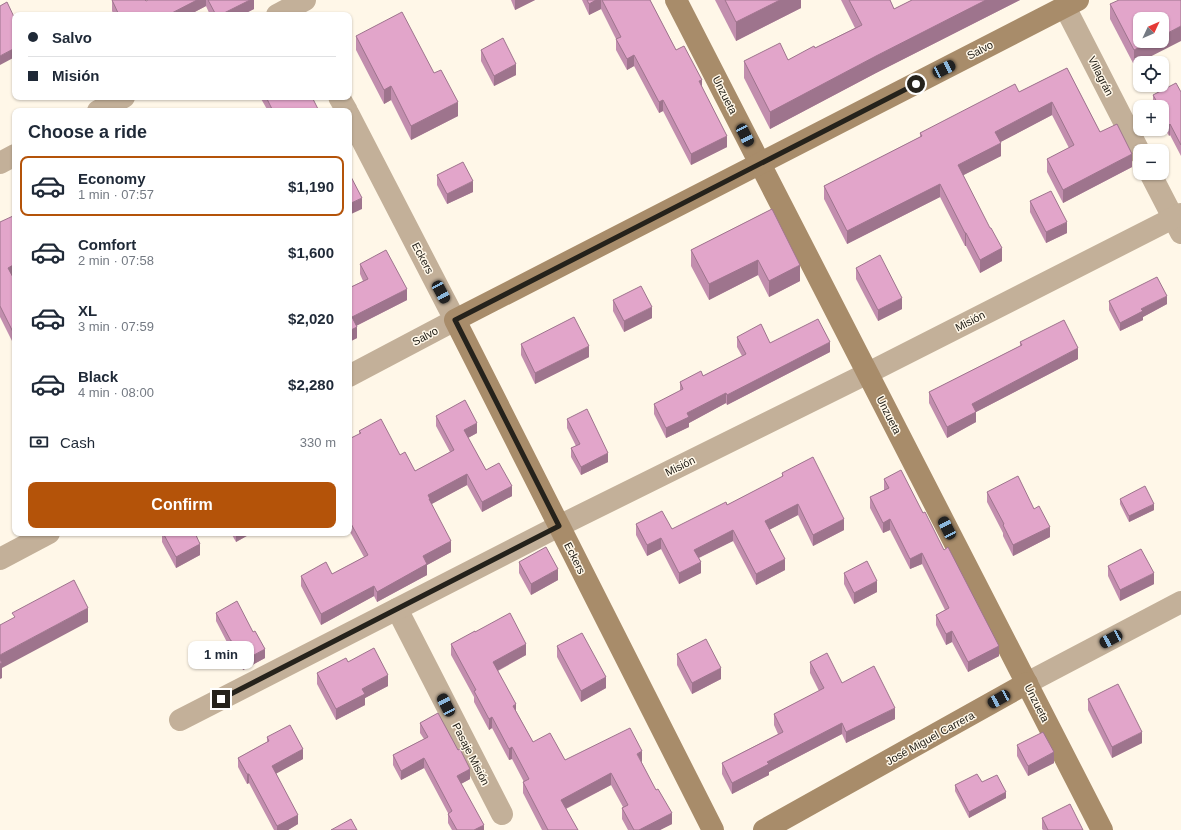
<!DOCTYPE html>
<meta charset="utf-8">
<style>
body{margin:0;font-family:Helvetica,sans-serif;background:#f6f6f7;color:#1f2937;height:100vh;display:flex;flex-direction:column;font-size:15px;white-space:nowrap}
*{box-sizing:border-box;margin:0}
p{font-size:13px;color:#747a83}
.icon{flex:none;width:22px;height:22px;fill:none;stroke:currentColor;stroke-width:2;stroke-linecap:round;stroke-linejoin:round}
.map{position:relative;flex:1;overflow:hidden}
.drawer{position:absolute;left:12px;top:108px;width:340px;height:428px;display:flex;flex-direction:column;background:#fff;border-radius:8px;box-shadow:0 1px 3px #0004}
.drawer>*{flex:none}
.hud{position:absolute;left:12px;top:12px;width:340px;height:88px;border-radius:8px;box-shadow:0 1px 3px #0004;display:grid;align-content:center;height:88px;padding:0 16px;background:#fff}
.needle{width:26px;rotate:46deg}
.tools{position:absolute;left:1133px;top:12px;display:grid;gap:8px}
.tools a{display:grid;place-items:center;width:36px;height:36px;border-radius:8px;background:#fff;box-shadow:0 1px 3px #0004;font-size:20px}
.end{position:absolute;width:18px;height:18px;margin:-9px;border:5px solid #25221b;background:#fff;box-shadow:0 0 0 2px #fff}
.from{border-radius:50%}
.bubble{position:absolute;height:28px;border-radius:8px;background:#fff;box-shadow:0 1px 3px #0004;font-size:13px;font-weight:700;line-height:28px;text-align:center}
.car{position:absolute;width:12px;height:24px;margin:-12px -6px;border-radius:5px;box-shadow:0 0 3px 1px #0007;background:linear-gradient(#222 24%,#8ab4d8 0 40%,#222 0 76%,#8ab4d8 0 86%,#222 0)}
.hud b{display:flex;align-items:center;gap:14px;height:38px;font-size:15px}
.hud b+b{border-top:1px solid #e0e1e3}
.hud i{width:10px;height:10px;background:#1f2937}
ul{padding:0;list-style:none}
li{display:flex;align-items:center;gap:12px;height:60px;margin:0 8px 6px;padding:0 8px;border:2px solid transparent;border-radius:8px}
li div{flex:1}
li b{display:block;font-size:15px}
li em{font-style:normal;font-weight:700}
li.selected{border-color:#b45309}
li>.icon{width:36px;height:36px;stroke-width:1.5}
h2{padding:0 16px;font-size:18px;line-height:48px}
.pay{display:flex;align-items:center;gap:10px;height:44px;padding:0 16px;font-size:15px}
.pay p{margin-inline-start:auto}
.button{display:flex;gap:8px;margin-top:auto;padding:8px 16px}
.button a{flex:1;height:46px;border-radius:8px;background:#b45309;color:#fff;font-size:16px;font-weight:700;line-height:46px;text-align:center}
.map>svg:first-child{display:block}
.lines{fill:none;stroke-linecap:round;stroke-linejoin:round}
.street{stroke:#c3b099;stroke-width:22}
.secondary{stroke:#a88c6a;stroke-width:22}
.wall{fill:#c28eae}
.shaded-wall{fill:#9e748d}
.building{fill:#e2a5ca;stroke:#9e748d}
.route{stroke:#25221b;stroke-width:5}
.labels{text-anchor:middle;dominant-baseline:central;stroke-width:3;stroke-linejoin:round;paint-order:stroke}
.street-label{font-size:11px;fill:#25221b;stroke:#fff7e8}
</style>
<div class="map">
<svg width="1181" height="830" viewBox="0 0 1181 830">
<rect width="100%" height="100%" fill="#fff7e8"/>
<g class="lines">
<g class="street">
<path d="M1065,7L1140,153"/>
<path d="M277,15L305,0"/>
<path d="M339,97L347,111"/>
<path d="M98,111L124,97"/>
<path d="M349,115L455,320L349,376"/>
<path d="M0,163L15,155"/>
<path d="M1150,173L1181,233"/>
<path d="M0,559L49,533"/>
<path d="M397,609L502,814"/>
<path d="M1027,683L1181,602"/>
<path d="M180,720L559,526L868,373L1181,214"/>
</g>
<g class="secondary">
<path d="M676,0L1102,830"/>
<path d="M713,830L455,320L1078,0"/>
<path d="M764,830L1027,683"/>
</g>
</g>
<g class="wall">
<path d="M112,0L146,1L148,0H254V9L242,15H210L206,6L189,15H114L112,11Z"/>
<path d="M511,0H535L515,10Z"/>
<path d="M582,0H650L676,50L702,87L727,147L691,165L663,111L659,113L634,66L627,70L616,50V39L601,9L589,15Z"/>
<path d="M715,0H801V8L736,41Z"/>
<path d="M841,0H890L894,9L912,0H1020L876,73L770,129L744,78V61L788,60L815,48L855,28Z"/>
<path d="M1181,0L1134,65L1110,19V4Z"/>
<path d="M356,36L434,73L458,116L411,140L391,100L384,104L356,50Z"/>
<path d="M481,50L516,75L494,86L481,61Z"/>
<path d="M1067,68L1100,132L1132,167L1063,203L1047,172V159L1069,148L1052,115L1000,142L1001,156L963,175L1002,261L980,273L966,246H965L940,197L847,244L824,199V186L920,137V133L1019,92Z"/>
<path d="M1181,92V156L1170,135L1169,136L1162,123V107H1154L1153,106V95Z"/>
<path d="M260,97H312L318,111H268Z"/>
<path d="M437,175L473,192L447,204L437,185Z"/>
<path d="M1030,201L1067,233L1046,243L1030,212Z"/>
<path d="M772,209L800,281L769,297L758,275L709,300L691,266V250Z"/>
<path d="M15,219V275L12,276L15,281V342L13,343L0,317V222Z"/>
<path d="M360,264L407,300L356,326L357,338L349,342V288L363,281L360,274Z"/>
<path d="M856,268L902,309L878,321L856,279Z"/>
<path d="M613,300L652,318L624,332L613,311Z"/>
<path d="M1109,301L1167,304L1143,317V320L1120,331L1109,310Z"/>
<path d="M737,337L770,343L830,352L727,405L726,403L689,423V427L666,438L654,414V404L680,391V382L703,376L742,356L737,347Z"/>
<path d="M1020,342L1078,359L976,412V422L947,438L929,403V392L1020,346Z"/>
<path d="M521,344L589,357L535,384L521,355Z"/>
<path d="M436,416L477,433L468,438L486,470L512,496L482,512L467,485L431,504L451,552L427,565V575L377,602L374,596L321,625L301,586V576L332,574L364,557L349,530V439L359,434V431L400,455L415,471L450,452L436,426Z"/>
<path d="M567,419L608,462L581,475L571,457V448L576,446L567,428Z"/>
<path d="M782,473L844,530L813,546L798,515L769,530L785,570L756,585L733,541L699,558L701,573L679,584L661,549L647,556L636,535V524L672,529L727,505L782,477Z"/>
<path d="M884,479L923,513L999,656L968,672L952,642L946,645L936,625V615L945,610L922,564L910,569L890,530L883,533L870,508V497L884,490Z"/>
<path d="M987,492L1034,509L1050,537L1013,556L1003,536V533L987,502Z"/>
<path d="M1120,499L1154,510L1129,522L1120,504Z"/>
<path d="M162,533H195L200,555L176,568L162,542Z"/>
<path d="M231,533H252L236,542Z"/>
<path d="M519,562L558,580L531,595L519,573Z"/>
<path d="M1108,566L1154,584L1120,601L1108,576Z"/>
<path d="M844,573L877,592L854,604L844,584Z"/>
<path d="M216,613L265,658L243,670L232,649L231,650L216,621Z"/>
<path d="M475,632L526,655L498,671L516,711L533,742L565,760L642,763L672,824L660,830H628L622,819V808L623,807L611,785L566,809L578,830H542L523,793V782H524L512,759L509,760L492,728L489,730L474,702V697L451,655V644Z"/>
<path d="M557,646L606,688L581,702L557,657Z"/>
<path d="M677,654L721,679L692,694L677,665Z"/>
<path d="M810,662L842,683L895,719L846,743L842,734L769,772V775L732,794L722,774V763L778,734L774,725V714L819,691L810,673Z"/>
<path d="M317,673L388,686L365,698V705L336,720L317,684Z"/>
<path d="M1088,699L1142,743L1112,758L1088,710Z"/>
<path d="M420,723L470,779L461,784L484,830H452L448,823V813L424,768L401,780L393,765V755L424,739L420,733Z"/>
<path d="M267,737L303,759L276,773L298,824L288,830H274L249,783L247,784L238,767V758L267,742Z"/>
<path d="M1017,745L1054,763L1028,776L1017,756Z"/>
<path d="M982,782L1006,798L969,818L955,791V785Z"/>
<path d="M1042,818L1083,830H1043L1042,829Z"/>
</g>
<g class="shaded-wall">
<path d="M197,0H206V6L189,15H168Z"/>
<path d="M250,0H254V9L242,15H220Z"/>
<path d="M515,0H535L515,10Z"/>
<path d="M596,0H601V9L589,15V4Z"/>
<path d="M780,0H801V8L736,41V22Z"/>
<path d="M986,0H1020L876,73L770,129V112L876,56Z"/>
<path d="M1181,26V41L1134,65V50L1152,41H1162V36Z"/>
<path d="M15,48V57L0,65V56Z"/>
<path d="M634,55V66L627,70V59Z"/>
<path d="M516,64V75L494,86V76Z"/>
<path d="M702,80V91L699,81Z"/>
<path d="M391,86V100L384,104V90Z"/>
<path d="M57,97H62L57,100Z"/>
<path d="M663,100V111L659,113V102Z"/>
<path d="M458,102V116L411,140V126Z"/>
<path d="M1052,102V115L995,145V132Z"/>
<path d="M1170,124V135L1169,136V125Z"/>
<path d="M727,136V147L691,165V154Z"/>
<path d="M1001,143V156L958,178V165Z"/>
<path d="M1132,154V167L1063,203V190Z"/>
<path d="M473,181V192L447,204V194Z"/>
<path d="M940,184V197L847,244V231Z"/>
<path d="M362,198V209L349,215V204Z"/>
<path d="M1067,222V233L1046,243V232Z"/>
<rect x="965" y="233" width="1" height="13"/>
<path d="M1002,248V261L980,273V260Z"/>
<path d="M758,260V275L709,300V284Z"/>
<path d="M15,264V275L8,279V268Z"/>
<path d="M800,265V281L769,297V281Z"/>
<path d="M407,289V300L352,328V317Z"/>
<path d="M1167,296V304L1143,317V320L1120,331V323L1141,309Z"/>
<path d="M902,298V309L878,321V310Z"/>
<path d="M652,307V318L624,332V321Z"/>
<path d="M357,327V338L349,342V331Z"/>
<path d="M15,331V342L13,343V332Z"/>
<path d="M830,342V352L727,405V395Z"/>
<path d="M589,346V357L535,384V373Z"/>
<path d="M1078,348V359L976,412V422L947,438V427L972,404Z"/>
<path d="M726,393V403L689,423V427L666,438V428L687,413Z"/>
<path d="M477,423V433L464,440V430Z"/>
<path d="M608,453V462L581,475V467Z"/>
<path d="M467,474V485L430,505L428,495Z"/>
<path d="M512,486V496L482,512V502Z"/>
<path d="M798,504V515L765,532V521Z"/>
<path d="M1154,504V510L1129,522V516Z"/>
<path d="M844,519V530L813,546V535Z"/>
<path d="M890,519V530L883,533V523Z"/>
<path d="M1050,527V537L1013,556V545Z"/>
<path d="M733,530V541L694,560V550Z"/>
<path d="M236,533H252L236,542Z"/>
<path d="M661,538V549L647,556V545Z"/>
<path d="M451,541V552L427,565V575L377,602V592L423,556Z"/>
<path d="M200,544V555L176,568V557Z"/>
<path d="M922,553V564L910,569V559Z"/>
<path d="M785,559V570L756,585V574Z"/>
<path d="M701,562V573L679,584V573Z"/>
<path d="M558,569V580L531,595V584Z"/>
<path d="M1154,573V584L1120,601V590Z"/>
<path d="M877,581V592L854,604V593Z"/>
<path d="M374,586V596L321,625V614Z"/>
<path d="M88,608V622L2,668V678L0,679V655Z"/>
<path d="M952,631V642L946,645V634Z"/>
<path d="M231,641H232V649L231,650Z"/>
<path d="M526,644V655L493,673V662Z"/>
<path d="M999,646V656L968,672V662Z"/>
<path d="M265,649V658L243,670V661Z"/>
<path d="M721,668V679L692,694V683Z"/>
<path d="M388,675V686L365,698V705L336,720V709L362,689Z"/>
<path d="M606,677V688L581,702V691Z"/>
<path d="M516,704V716L513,706Z"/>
<path d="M895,708V719L846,743V732Z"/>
<path d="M492,717V728L489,730V719Z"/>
<path d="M842,723V734L769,772V775L732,794V783L767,762Z"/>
<path d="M1142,732V743L1112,758V747Z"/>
<path d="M512,747V759L509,760V749Z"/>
<path d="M303,749V759L272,776V766Z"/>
<path d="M642,751V763L637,754Z"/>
<path d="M1054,752V763L1028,776V766Z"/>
<path d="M424,758V768L401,780V771Z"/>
<path d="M470,769V779L457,786V776Z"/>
<path d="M611,773V785L561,811V800Z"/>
<path d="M247,774H249V783L247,784Z"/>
<path d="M1006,792V798L969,818V812Z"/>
<path d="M672,813V824L660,830H639Z"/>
<path d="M298,815V824L288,830H277V826Z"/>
<path d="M484,825V830H474Z"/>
</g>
<g class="building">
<path d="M112,0H145L146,1L148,0H197L168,15H119Z"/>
<path d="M208,0H250L220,15H216Z"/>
<path d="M587,0H596L589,4Z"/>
<path d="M602,0H650L676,50L684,46L702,80L699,81L727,136L691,154L663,100L659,102L634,55L627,59L616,39L621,37Z"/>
<path d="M725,0H780L736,22Z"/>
<path d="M849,0H890L894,9L912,0H986L876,56L770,112L744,61L780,43L788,60L814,46L815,48L862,25Z"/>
<path d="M1119,0H1181V26L1162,36V19H1140V41H1152L1134,50L1110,4Z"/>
<path d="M7,2L15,19V48L0,56V6Z"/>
<path d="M402,12L434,73L441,70L458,102L411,126L391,86L384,90L356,36Z"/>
<path d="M503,38L516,64L494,76L481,50Z"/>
<path d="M1067,68L1100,132L1117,124L1132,154L1063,190L1047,159L1074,145L1052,102L995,132L1001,143L958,165L990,228H991L1002,248L980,260L966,233H965L940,184L847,231L824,186L922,136L920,133L1015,84L1019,92Z"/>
<path d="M1176,83L1181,92V145L1170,124L1169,125L1162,112V107H1160L1153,95Z"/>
<path d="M266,97H312L318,109L314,111H273Z"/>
<path d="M463,162L473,181L447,194L437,175Z"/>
<path d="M349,173L362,198L349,204Z"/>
<path d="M1051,191L1067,222L1046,232L1030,201Z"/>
<path d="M772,209L800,265L769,281L758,260L709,284L691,250Z"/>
<path d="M13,216L15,219V264L8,268L15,281V331L13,332L0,306V222Z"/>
<path d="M386,250L407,289L352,317L357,327L349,331V288L368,279L360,264Z"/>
<path d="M880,255L902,298L878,310L856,268Z"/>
<path d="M1157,277L1167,296L1141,309L1143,311L1120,323L1109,301Z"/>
<path d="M641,286L652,307L624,321L613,300Z"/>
<path d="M574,317L589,346L535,373L521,344Z"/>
<path d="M818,319L830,342L727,395L726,393L687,413L689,417L666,428L654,404L683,389L680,382L701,371L703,376L746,354L737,337L761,324L770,343Z"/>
<path d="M1064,320L1078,348L972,404L976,412L947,427L929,392L1022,345L1020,342Z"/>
<path d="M465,400L477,423L464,430L486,470L499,463L512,486L482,502L467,474L428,495L430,499H429L451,541L423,556L427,564L377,592L374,586L321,614L301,576L326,562L332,574L368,555L349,520V439L361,433L359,431L381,419L400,455L405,452L415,471L454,450L436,416Z"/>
<path d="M587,409L608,453L581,467L571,448L580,444L567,419Z"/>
<path d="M813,457L844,519L813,535L798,504L765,521L785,559L756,574L733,530L694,550L701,562L679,573L661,538L647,545L636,524L662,511L672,529L726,502L727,505L783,476L782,473Z"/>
<path d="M901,470L923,513L925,512L944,550L948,547L999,646L968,662L952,631L946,634L936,615L949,608L922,553L910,559L890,519L883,523L870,497L889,488L884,479Z"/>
<path d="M1018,476L1034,509L1039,506L1050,527L1013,545L1003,525L1004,524L987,492Z"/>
<path d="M1145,486L1154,504L1129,516L1120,499Z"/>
<path d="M163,533H195L200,544L176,557Z"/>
<path d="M546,547L558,569L531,584L519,562Z"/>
<path d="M1141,549L1154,573L1120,590L1108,566Z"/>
<path d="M867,561L877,581L854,593L844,573Z"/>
<path d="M74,580L88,608L0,655V625L15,617L12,613Z"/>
<path d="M237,601L253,632L255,631L265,649L243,661L232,641H231L216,613Z"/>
<path d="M510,613L526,644L493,662L516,704L513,706L533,742L550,733L565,760L630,728L642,751L637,754L656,790L658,789L672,813L639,830H634L622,808L628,805L611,773L561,800L578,830H548L523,782L529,779L512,747L509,749L492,717L489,719L474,691L476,690L451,644L475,631V632Z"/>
<path d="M582,633L606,677L581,691L557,646Z"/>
<path d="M706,639L721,668L692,683L677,654Z"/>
<path d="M374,648L388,675L362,689L365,694L336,709L317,673L346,658L348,662Z"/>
<path d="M827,653L842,683L874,666L895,708L846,732L842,723L767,762L769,764L732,783L722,763L783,732L774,714L824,688L810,662Z"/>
<path d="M0,659L2,663L0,664Z"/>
<path d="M1118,684L1142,732L1112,747L1088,699Z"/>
<path d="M438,713L458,750L460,749L470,769L457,776L484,825L474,830H457L448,814L452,811L424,758L401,771L393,755L428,737L420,723Z"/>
<path d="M290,725L303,749L272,766L298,815L277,826L249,774H247L238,758L269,741L267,737Z"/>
<path d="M1043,732L1054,752L1028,766L1017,745Z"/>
<path d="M977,774L982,782L997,775L1006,792L969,812L955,785Z"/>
<path d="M1070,804L1083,830H1048L1042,818Z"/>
<path d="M351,819L357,830H331Z"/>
</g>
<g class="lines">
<path class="route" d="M221,699L559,526L455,320L916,84"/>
</g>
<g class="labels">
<g class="street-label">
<text transform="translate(980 50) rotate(-27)">Salvo</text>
<text transform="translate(1101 76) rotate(63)">Villagrán</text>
<text transform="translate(725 95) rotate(63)">Unzueta</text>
<text transform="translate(423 258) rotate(62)">Eckers</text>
<text transform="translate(970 321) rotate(-27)">Misión</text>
<text transform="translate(425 336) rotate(-28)">Salvo</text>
<text transform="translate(889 415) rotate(63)">Unzueta</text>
<text transform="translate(680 466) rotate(-26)">Misión</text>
<text transform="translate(575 558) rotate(63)">Eckers</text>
<text transform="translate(1037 703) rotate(63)">Unzueta</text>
<text transform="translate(930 738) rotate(-29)">José Miguel Carrera</text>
<text transform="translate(471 754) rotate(63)">Pasaje Misión</text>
</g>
</g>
</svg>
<div class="tools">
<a><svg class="needle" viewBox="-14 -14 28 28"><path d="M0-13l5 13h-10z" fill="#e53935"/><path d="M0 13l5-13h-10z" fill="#747a83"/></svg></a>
<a><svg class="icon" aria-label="locate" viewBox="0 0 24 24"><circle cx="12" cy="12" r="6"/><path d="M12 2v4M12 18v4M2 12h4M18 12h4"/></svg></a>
<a>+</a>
<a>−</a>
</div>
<i class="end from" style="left:916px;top:84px"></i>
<i class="end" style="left:221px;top:699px"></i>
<div class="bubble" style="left:188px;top:641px;width:66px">1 min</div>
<i class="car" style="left:944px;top:69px;rotate:63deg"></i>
<i class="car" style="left:745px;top:135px;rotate:153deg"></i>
<i class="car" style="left:441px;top:292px;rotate:152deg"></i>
<i class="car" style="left:947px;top:528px;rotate:333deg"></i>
<i class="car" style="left:1111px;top:639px;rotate:242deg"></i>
<i class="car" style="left:999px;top:699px;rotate:241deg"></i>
<i class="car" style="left:446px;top:705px;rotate:333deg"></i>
<div class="hud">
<b><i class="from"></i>Salvo</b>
<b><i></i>Misión</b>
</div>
<section class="drawer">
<h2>Choose a ride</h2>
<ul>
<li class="selected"><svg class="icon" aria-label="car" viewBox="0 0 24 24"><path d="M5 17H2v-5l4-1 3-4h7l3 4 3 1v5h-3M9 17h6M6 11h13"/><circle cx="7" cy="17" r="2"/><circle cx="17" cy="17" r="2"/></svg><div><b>Economy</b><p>1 min · 07:57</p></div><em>$1,190</em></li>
<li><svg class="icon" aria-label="car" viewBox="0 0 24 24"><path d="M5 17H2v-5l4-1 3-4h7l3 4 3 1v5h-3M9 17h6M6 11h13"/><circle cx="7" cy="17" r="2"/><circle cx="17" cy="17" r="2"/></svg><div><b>Comfort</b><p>2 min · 07:58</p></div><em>$1,600</em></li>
<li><svg class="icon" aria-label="car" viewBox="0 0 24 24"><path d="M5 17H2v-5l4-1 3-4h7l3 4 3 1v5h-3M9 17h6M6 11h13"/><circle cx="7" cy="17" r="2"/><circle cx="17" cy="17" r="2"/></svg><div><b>XL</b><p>3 min · 07:59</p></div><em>$2,020</em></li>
<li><svg class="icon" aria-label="car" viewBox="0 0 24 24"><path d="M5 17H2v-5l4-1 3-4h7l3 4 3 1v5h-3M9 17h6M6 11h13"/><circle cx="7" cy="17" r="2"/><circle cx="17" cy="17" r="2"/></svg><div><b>Black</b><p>4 min · 08:00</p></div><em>$2,280</em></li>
</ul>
<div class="pay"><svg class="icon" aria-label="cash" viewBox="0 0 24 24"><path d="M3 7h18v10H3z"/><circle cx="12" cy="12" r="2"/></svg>Cash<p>330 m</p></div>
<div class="button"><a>Confirm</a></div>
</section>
</div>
